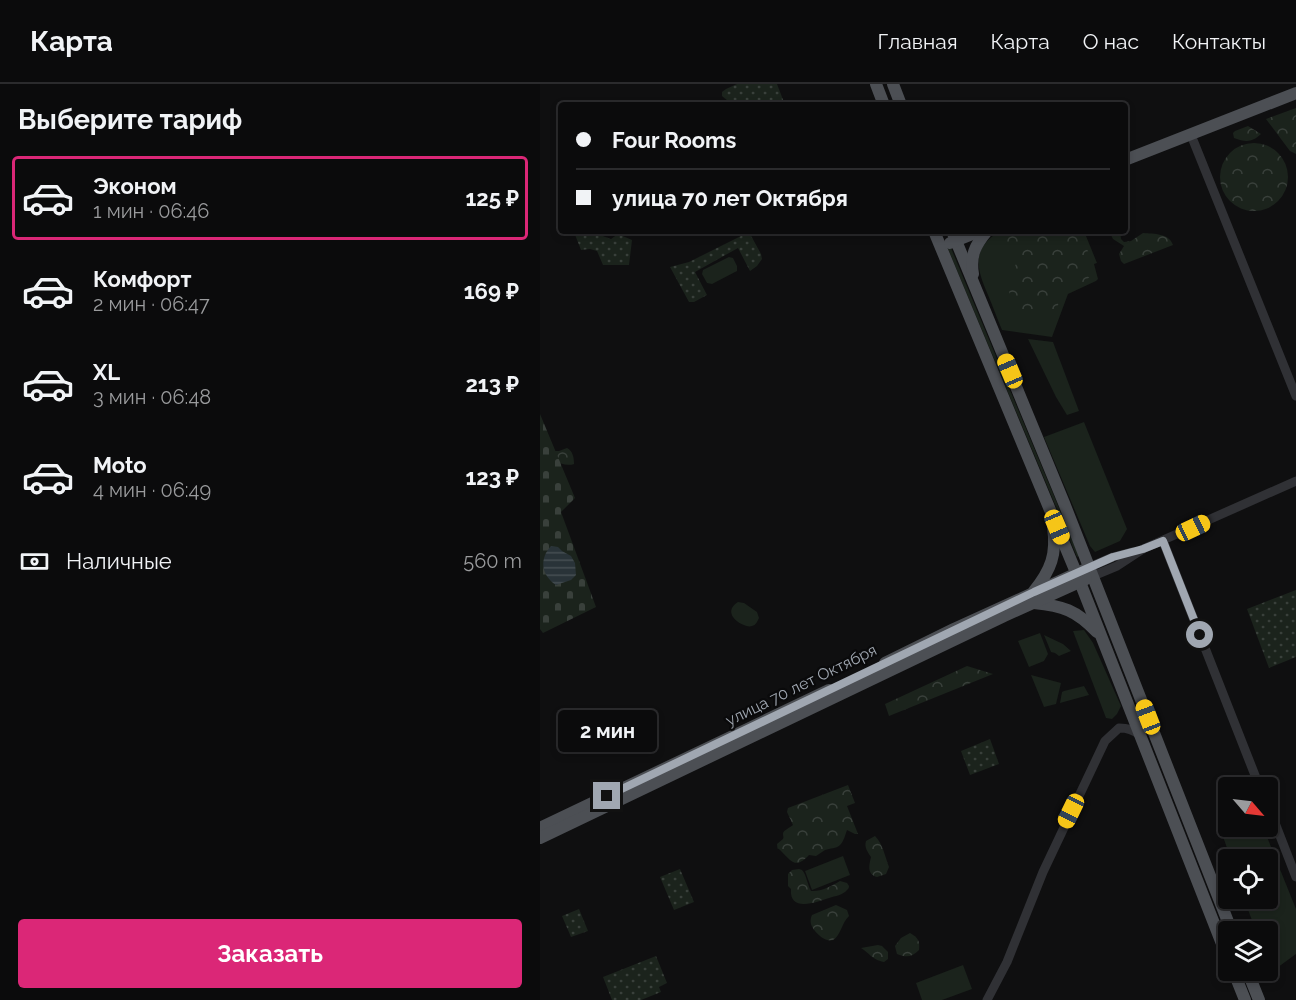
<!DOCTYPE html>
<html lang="ru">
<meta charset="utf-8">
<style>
body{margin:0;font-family:Raleway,sans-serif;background:#19191a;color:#f1f3f6;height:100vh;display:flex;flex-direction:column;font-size:22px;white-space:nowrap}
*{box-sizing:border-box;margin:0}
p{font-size:20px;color:#9a9b9d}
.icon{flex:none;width:33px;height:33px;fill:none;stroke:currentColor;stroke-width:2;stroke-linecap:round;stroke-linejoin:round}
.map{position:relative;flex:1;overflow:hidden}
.side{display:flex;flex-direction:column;background:#0b0b0c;width:540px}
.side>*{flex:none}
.hud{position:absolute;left:18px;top:18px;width:570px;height:132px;border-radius:6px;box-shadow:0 3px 9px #0003,0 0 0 2px #2b2b2d;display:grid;align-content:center;height:132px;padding:0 18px;background:#0b0b0c}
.needle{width:39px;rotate:118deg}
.buttons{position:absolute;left:678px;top:693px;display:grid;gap:12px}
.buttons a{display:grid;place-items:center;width:60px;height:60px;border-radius:6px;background:#0b0b0c;box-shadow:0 3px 9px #0003,0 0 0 2px #2b2b2d;font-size:30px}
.end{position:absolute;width:27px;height:27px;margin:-14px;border:8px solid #a0a7b1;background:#111;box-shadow:0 0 0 3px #111}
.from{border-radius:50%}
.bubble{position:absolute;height:42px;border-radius:6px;background:#0b0b0c;box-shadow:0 3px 9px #0003,0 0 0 2px #2b2b2d;font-size:20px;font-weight:700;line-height:42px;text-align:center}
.car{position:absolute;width:18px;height:36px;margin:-18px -9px;border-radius:8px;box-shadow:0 0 4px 2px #0007;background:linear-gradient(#f5c518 24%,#345 0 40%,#f5c518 0 76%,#345 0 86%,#f5c518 0)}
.hud b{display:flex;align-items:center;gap:21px;height:57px;font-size:22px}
.hud b+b{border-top:2px solid #2b2b2d}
.hud i{width:15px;height:15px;background:#f1f3f6}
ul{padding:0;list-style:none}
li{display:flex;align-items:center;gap:18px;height:84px;margin:0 12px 9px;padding:0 6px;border:3px solid transparent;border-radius:6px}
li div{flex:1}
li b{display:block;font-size:22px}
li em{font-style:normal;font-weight:700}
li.current{border-color:#db2777}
li>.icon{width:54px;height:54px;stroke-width:1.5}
h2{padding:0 18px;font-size:27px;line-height:72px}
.pay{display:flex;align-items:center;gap:15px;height:66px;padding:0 18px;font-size:22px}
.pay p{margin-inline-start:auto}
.action{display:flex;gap:12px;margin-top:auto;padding:12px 18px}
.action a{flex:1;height:69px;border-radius:6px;background:#db2777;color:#fff;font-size:24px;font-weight:700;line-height:69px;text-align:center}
header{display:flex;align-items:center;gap:36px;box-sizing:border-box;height:84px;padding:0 30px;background:#0b0b0c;border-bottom:2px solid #2b2b2d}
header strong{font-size:28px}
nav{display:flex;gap:33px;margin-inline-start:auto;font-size:21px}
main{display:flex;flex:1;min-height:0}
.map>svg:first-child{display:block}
.grass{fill:#1b231c}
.forest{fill:url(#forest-crowns)}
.cemetery{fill:url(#cemetery-stones)}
.park{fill:url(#park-dots)}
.water{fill:url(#water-rules)}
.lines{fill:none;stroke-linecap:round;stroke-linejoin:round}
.minor{stroke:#303135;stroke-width:9}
.major{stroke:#4c4f54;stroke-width:12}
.route{stroke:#a0a7b1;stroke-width:8}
.labels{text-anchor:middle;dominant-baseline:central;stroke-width:4.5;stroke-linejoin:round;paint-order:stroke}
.street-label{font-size:16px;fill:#a0a7b1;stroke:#0a0a0b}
</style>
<header>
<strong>Карта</strong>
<nav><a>Главная</a><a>Карта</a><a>О нас</a><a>Контакты</a></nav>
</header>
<main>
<section class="side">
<h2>Выберите тариф</h2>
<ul>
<li class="current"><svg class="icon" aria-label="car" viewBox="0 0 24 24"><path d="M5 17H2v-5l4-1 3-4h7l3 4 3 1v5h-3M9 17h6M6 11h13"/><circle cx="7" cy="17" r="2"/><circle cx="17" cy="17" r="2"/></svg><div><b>Эконом</b><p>1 мин · 06:46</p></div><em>125 ₽</em></li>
<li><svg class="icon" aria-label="car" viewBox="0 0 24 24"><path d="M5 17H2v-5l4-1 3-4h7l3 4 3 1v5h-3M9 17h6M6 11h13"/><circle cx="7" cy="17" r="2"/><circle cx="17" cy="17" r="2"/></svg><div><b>Комфорт</b><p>2 мин · 06:47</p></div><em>169 ₽</em></li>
<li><svg class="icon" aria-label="car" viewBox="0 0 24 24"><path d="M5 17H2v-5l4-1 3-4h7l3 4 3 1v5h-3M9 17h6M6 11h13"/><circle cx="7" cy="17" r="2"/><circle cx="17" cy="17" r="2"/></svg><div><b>XL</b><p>3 мин · 06:48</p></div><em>213 ₽</em></li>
<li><svg class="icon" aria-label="car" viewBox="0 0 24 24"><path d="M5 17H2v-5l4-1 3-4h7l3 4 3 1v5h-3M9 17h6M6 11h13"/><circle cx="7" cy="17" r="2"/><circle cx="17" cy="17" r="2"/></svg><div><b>Moto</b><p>4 мин · 06:49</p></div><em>123 ₽</em></li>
</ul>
<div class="pay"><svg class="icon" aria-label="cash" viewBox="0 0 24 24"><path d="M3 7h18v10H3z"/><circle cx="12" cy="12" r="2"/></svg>Наличные<p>560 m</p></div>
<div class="action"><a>Заказать</a></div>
</section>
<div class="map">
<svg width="756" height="916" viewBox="0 0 756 916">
<defs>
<pattern id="forest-crowns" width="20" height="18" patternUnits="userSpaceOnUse" patternTransform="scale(1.5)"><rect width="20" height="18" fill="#1b231c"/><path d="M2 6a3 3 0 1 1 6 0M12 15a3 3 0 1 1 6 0" fill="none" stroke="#39403b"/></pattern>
<pattern id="cemetery-stones" width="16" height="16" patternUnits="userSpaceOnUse" patternTransform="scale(1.5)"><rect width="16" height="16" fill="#1b231c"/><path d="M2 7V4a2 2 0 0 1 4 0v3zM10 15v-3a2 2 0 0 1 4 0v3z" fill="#39403b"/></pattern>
<pattern id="park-dots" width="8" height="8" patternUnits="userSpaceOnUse" patternTransform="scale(1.5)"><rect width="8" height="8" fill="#1b231c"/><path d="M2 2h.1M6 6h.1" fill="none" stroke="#39403b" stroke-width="1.8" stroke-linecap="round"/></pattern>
<pattern id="water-rules" width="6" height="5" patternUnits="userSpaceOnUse" patternTransform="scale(1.5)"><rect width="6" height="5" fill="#293338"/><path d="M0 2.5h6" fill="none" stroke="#454e52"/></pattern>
</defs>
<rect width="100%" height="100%" fill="#0f0f10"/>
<g class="grass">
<path d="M460,147H544L557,179L554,180L558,195L556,197L528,210L512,253L462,246C457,234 453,223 448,211C436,183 431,165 460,147Z"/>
<path d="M411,164L539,472L537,473L408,165Z"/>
<path d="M189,173L193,174L197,182V187L172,200L167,199L162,190L163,186Z"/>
<path d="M488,255L513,258L539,327L527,331L516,313Z"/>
<path d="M544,338L587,445L580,457L555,468L550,462L504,353Z"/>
<path d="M198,518L204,519L217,528L219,534C217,538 216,541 212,542C205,545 179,530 198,518Z"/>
<path d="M544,546L553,559L581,622L577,630L572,635L566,634L533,547Z"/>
<path d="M500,549L508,570L504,577L489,583L478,557Z"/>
<path d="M504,551L523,560L531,567L519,572L515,569L511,568Z"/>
<path d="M491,591L521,599L516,620L504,623Z"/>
<path d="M544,602L549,611L520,619L522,608L524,607Z"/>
<path d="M688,732V742L723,743L756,825V870L730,889L728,882V848L716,847L704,815L728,814V776L691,775L677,736Z"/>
<path d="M303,772L310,791L272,806L265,787Z"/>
<path d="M423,881L432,905L402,916H382L376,899Z"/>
</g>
<g class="forest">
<path d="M756,24V70L750,67L726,35Z"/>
<path d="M708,42L721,50C711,59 706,58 694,54L693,49L695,47Z"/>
<circle cx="714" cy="93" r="34"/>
<path d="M481,147H539C543,158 554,175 552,186C550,201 533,199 524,207C516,214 522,225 510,229C499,233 484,227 474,224C464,204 471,192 479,173C475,164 464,167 459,157L461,153L470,149L474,151L478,152Z"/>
<path d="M569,147H580L581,155L584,158L591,157L603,149C614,150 629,149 633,161L584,180L581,177L579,170L584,162L573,155Z"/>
<path d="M27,364C33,367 34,374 34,380C22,384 10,373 0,367H19Z"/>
<path d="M427,582L453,590L349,632L345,620Z"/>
<path d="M308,701L315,719L307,722L318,750H315L307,746C305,751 304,757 300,761C296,765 290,764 285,766C282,768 279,770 276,772L269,771C256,785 252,778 242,768C237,762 238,768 237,760L243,755C244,753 243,752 243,750C243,746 250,744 253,741L247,728L248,724Z"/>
<path d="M335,752C343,760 345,773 349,783L346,790L337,793C327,790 329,782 331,773C328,768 324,764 326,757Z"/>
<path d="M259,785L262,786C267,792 267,800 271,807C280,808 292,802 300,797L307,799L309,802C309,804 308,805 307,806C303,811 295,812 289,814C277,818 249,829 251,805L248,802V790L252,786Z"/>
<path d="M296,821L307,826L309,832C302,838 300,853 293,856C285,859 273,847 271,840C270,837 271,833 272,831Z"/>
<path d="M370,849C378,854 380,856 379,866C372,873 367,874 357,870L355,862L361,854Z"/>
<path d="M338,861L342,862L348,868V875L344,878C331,875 332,871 321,864Z"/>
</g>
<path class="cemetery" d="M0,330L35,414L21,428L56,523L3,549L0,545Z"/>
<g class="park">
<path d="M197,0H237L245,21H193L182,12V8L186,5Z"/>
<path d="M37,147H49L71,155L78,150L92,156L89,181H63L57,167L50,165L41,166L34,148Z"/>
<path d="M209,148L221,170L222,175L217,182L210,187L198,164L155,188L167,211L154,218H149L130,183L149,178Z"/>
<path d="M756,506V573L729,584L707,525Z"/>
<path d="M450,655L459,680L430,691L421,667Z"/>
<path d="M140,785L154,818L134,826L120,793Z"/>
<path d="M39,825L48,847L31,853L22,832Z"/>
<path d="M116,872L127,899L119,903L121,908L101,916H72L63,893Z"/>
</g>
<path class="water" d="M11,462L18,463L22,467L31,472L35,479L36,491L31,496L16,501C0,490 0,474 11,462Z"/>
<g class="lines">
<g class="minor">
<path d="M651,51L756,312"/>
<path d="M623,457L720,704"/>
<path d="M550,483L573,473L592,468"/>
<path d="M553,492L577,482L603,465L756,397"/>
<path d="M728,721L756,793"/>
<path d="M447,916L467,878L503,788L565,657L579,644C588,644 593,646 600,651"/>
</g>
<g class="major">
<path d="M336,0L344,21"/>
<path d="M353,0L361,21"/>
<path d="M585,76L756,9"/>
<path d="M394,147L540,498L688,875"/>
<path d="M412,147L524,419L692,848"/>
<path d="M410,159L440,147"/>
<path d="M433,190C430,172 435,161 447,147"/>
<path d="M494,507C511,486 517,470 513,443"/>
<path d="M494,519C523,522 536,526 557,548"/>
<path d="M345,579L414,545L544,486"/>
<path d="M0,744L289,606"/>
<path d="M0,754L464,532L546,495"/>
<path d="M693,886L705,916"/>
<path d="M707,886L719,916"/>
</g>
</g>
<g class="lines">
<path class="route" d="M67,712L494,508L573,473L603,465L623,457L660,551"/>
</g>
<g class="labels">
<g class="street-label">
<text transform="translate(261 601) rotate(-26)">улица 70 лет Октября</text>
</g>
</g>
</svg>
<div class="buttons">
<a><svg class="needle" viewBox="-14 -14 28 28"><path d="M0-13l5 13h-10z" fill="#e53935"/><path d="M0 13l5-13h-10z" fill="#9a9b9d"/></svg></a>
<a><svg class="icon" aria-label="locate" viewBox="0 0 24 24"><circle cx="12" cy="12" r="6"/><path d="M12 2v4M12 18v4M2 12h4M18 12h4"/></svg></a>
<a><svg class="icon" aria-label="layers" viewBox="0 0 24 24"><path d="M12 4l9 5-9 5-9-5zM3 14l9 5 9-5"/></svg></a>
</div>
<i class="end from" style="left:660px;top:551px"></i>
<i class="end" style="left:67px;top:712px"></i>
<div class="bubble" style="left:18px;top:626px;width:99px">2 мин</div>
<i class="car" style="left:470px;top:287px;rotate:337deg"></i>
<i class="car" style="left:517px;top:443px;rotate:157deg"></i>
<i class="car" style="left:653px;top:444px;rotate:65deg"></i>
<i class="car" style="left:608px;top:633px;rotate:339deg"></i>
<i class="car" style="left:531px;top:727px;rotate:206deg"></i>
<div class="hud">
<b><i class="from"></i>Four Rooms</b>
<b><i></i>улица 70 лет Октября</b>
</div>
</div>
</main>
